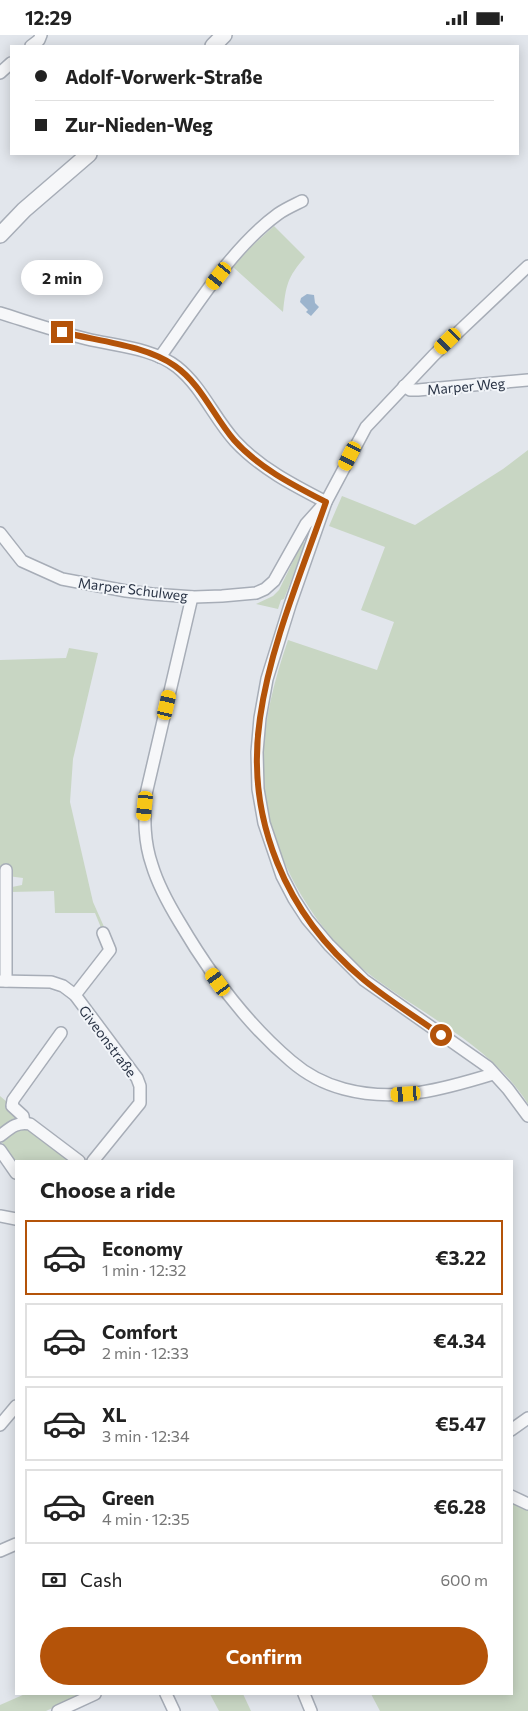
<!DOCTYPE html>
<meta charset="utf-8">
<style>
body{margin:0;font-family:Commissioner,sans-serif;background:#f6f6f6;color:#222;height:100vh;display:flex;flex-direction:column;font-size:19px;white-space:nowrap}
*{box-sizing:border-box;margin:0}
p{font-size:16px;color:#767676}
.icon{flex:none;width:28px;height:28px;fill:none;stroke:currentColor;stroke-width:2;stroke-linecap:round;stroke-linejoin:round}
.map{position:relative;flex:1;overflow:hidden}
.side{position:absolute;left:15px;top:1125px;width:498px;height:535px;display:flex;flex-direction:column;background:#fff;border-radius:0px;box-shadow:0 2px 12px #0003}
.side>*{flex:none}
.banner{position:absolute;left:10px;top:10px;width:509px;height:110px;border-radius:0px;box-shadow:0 2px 12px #0003;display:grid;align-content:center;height:110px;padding:0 25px;background:#fff}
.end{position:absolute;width:22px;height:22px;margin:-11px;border:6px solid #b45309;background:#fff;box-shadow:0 0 0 2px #fff}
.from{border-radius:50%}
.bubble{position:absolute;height:35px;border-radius:18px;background:#fff;box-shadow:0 2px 12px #0003;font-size:16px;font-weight:700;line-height:35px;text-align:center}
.car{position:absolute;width:15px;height:30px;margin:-15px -8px;border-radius:6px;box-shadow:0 0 4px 1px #0007;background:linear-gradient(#f5c518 24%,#345 0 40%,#f5c518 0 76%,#345 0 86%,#f5c518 0)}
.banner b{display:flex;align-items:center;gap:18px;height:48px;font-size:19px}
.banner b+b{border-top:1px solid #e0e0e0}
.banner i{width:12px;height:12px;background:#222}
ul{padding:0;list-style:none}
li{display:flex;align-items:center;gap:15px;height:75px;margin:0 10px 8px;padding:0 15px;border:2px solid #e0e0e0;border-radius:0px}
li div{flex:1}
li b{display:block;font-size:19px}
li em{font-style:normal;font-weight:700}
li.selected{border-color:#b45309}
li>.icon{width:45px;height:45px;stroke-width:1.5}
h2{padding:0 25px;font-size:22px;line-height:60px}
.pay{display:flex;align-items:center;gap:12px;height:55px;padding:0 25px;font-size:19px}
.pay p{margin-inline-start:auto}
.button{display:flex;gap:10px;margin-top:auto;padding:10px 25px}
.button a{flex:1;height:58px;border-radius:30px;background:#b45309;color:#fff;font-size:20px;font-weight:700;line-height:58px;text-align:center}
.status{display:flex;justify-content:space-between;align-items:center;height:35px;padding:0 25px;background:#fff;direction:ltr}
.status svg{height:14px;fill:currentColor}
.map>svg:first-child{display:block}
.green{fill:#c8d6c3}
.water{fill:#9cb4cd}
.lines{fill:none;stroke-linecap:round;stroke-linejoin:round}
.minor-casing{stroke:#a7adb7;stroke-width:14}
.tertiary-casing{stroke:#a7adb7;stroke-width:18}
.minor{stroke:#f6f7f9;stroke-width:11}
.tertiary{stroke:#f6f7f9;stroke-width:15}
.route{stroke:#b45309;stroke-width:6}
.labels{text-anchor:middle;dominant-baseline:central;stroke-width:4;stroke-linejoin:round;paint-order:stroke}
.street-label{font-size:14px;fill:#293345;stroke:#f2f5f9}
</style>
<div class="status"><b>12:29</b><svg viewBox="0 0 49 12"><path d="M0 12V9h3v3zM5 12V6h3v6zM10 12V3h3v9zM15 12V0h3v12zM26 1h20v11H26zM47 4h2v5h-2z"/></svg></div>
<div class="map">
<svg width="528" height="1676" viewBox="0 0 528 1676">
<rect width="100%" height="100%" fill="#e2e6ec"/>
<g class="green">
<path d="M274,191L305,222C287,243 286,250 283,277L233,232L251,212Z"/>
<path d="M528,415V1069C493,1013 429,983 377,945C315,899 266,817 263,739C262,692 273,649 288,605L377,635L394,587L361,575L385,512L329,491L342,461L415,490L503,434Z"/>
<path d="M304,507L305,510L284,564L281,565L278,574L256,569L273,561L279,555L302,508Z"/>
<path d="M69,613L98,618L73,724L70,767L93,867L105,894L102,895L95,878H55L54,856L10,857L12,852L22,850L23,843L0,840V625L66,623Z"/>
<path d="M0,1061L7,1067L5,1070L20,1082L0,1096Z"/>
<path d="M23,1093L30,1094L72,1126H16V1128L1,1106L17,1095Z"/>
<path d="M511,1465L528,1472V1676H380L371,1659H511Z"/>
<path d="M25,1659H83L46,1676H0V1670Z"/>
<path d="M210,1659H243L251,1676H219Z"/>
</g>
<path class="water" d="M307,259L314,260L315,268L319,272L311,281L306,277L308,275L300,267L301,263Z"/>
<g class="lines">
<g class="minor-casing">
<g id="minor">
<path d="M31,11L39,5L41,0"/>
<path d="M0,38L11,28"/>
<path d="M528,231L434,320L366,392L326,467L290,570L267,644L260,683L257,717L258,754L264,788L282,841L294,864L307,884L329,910L364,945L488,1032L508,1054L528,1081"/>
<path d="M0,278C29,287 58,297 87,304C116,311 153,313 177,332C202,352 214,383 235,406C260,433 293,450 326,467"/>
<path d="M160,322C195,274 230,214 278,179C285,174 294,170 302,166"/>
<path d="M404,351L410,355H418L528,345"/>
<path d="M0,498L22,526L62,544L126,556L152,559L194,562L222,561L256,558L265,554L274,546L306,489L323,470"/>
<path d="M192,562L146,759C144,784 144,807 152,830C158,850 169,870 180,888C210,939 246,988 291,1026C306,1039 325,1049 344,1054C396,1068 444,1054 493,1039"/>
<path d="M6,835V946"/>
<path d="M0,946L51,947L63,951L75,960L137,1043L140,1051V1068L93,1126"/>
<path d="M75,960L110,915L103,898"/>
<path d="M24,1088L23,1081L12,1071L13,1065L61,998"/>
<path d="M0,1101C9,1094 17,1086 30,1089L79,1126"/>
<path d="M0,1115L16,1138"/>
<path d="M0,1181L16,1184"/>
<path d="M0,1390L16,1371"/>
<path d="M511,1395L528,1383"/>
<path d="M511,1461L528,1469"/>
<path d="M0,1516L16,1509"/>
<path d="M166,1659L174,1676"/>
<path d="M304,1659L311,1676"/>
<path d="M58,1676L95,1659"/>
</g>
</g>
<g class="tertiary-casing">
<g id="tertiary">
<path d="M213,11L224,0"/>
<path d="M0,200L24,175L89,119"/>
</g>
</g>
<use href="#minor" class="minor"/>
<use href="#tertiary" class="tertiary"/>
</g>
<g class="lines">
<path class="route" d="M62,297C97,306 145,310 175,331C201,349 214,382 234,405C259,433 293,450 326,467C302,536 270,611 260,683C245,784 286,880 364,945C388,965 416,982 441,1000"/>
</g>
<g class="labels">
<g class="street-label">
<text transform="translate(466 351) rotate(-5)">Marper Weg</text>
<text transform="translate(133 554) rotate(7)">Marper Schulweg</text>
<text transform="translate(108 1006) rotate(53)">Giveonstraße</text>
</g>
</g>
</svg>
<i class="end from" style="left:441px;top:1000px"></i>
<i class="end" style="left:62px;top:297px"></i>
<div class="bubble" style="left:21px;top:225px;width:82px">2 min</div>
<i class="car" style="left:219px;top:241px;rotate:218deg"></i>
<i class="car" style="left:448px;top:306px;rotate:226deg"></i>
<i class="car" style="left:350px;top:421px;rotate:207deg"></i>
<i class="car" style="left:167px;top:670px;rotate:13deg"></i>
<i class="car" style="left:145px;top:771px;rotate:186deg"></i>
<i class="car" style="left:218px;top:947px;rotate:324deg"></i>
<i class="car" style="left:406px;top:1059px;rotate:266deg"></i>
<div class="banner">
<b><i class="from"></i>Adolf-Vorwerk-Straße</b>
<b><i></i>Zur-Nieden-Weg</b>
</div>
<section class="side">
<h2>Choose a ride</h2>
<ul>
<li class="selected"><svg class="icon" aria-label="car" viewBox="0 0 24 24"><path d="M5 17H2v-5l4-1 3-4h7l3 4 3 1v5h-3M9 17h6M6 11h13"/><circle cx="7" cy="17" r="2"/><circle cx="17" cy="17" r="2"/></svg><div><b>Economy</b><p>1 min · 12:32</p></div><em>€3.22</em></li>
<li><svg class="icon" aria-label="car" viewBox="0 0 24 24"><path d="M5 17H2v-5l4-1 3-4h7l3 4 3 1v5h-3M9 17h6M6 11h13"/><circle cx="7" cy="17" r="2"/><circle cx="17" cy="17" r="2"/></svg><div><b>Comfort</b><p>2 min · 12:33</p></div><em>€4.34</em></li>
<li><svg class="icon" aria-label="car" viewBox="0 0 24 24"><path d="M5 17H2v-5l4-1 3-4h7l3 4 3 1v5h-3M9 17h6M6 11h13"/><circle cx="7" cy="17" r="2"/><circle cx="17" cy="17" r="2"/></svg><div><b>XL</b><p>3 min · 12:34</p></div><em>€5.47</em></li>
<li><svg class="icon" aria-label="car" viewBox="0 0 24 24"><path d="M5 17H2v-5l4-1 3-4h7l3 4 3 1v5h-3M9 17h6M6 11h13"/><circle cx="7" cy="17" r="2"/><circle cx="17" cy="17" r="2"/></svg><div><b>Green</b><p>4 min · 12:35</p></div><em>€6.28</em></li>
</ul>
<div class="pay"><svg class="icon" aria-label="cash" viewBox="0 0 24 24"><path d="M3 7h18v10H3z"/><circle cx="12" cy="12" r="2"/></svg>Cash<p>600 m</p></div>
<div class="button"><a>Confirm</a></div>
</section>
</div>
